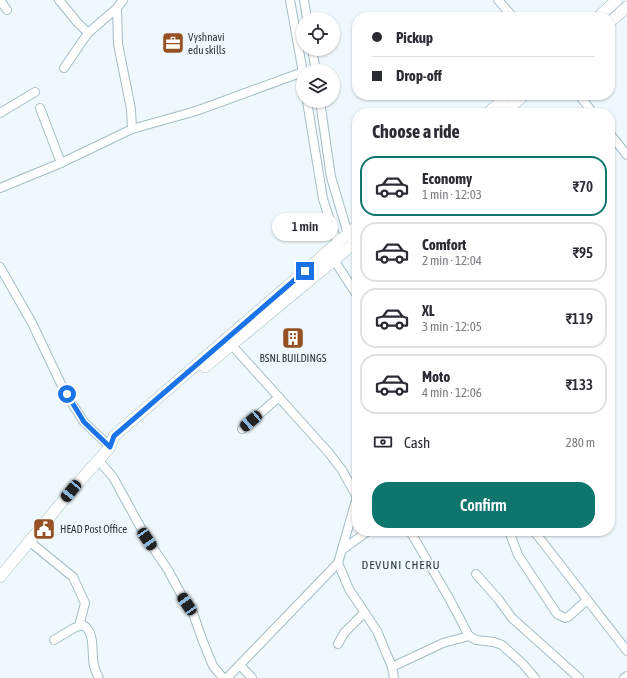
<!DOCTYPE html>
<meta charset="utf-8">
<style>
body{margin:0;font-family:"Asap Condensed",sans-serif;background:#f7f7f7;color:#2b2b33;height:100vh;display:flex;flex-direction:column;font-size:15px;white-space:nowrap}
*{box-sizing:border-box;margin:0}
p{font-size:13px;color:#7c7c81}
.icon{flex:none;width:22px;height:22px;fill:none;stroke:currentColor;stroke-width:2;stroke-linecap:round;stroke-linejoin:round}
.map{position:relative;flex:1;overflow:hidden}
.drawer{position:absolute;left:352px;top:108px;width:263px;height:428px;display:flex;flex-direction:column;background:#fff;border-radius:16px;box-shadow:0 1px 3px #0004}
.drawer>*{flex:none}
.guide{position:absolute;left:352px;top:12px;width:263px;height:88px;border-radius:16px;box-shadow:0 1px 3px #0004;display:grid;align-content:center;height:88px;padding:0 20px;background:#fff}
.fabs{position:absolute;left:296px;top:12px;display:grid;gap:8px}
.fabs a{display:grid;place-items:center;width:44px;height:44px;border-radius:50%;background:#fff;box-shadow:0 1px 3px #0004;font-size:20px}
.end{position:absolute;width:18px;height:18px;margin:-9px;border:5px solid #1a73e8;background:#fff;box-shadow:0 0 0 2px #fff}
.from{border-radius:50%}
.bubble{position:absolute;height:28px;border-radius:14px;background:#fff;box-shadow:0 1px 3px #0004;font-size:13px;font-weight:600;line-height:28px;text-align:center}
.car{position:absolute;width:12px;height:24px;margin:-12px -6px;border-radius:5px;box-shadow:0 0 3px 1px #0007;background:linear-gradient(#222 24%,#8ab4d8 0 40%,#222 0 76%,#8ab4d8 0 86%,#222 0)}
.guide b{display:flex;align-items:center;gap:14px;height:38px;font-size:15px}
.guide b+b{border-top:1px solid #e1e1e2}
.guide i{width:10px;height:10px;background:#2b2b33}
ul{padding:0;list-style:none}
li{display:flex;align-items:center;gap:12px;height:60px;margin:0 8px 6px;padding:0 12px;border:2px solid #e1e1e2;border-radius:16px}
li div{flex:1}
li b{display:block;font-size:15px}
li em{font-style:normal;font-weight:600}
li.selected{border-color:#0f766e}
li>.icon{width:36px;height:36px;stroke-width:1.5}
h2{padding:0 20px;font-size:18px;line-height:48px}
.pay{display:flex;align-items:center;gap:10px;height:44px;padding:0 20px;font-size:15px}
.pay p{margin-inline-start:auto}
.primary-button{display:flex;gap:8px;margin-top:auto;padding:8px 20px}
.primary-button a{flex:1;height:46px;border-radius:16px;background:#0f766e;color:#fff;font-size:16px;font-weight:600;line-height:46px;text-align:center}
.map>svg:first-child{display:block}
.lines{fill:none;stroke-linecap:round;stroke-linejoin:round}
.minor-casing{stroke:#a4bdc5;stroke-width:10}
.major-casing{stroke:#a4bdc5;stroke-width:12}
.minor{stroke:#fff;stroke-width:8}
.major{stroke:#fff;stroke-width:11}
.route{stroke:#1a73e8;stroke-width:5}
.labels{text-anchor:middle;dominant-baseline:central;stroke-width:3.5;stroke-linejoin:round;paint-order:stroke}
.poi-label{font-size:11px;fill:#2e383c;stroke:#eff9fd;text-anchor:start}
.neighbourhood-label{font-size:12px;letter-spacing:1px;fill:#2e383c;stroke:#eff9fd}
</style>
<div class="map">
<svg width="627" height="678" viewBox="0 0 627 678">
<rect width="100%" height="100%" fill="#eff9fd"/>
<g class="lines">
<g class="minor-casing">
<g id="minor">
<path d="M0,0L7,10"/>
<path d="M59,0L77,22L88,33L117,8"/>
<path d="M123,0L117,8L118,44L131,109L132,129"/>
<path d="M290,0L303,73"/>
<path d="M304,0L307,19"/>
<path d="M498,0L513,17"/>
<path d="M312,49L316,71"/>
<path d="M64,68L88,33"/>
<path d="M579,95L593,113"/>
<path d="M307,101L323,199L339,248"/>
<path d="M320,101L331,177L348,234L354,244"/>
<path d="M40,108L61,163"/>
<path d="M0,113L35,92"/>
<path d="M610,134L627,155"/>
<path d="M0,188L61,163L132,129L196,111L303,72"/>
<path d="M332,257L357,295"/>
<path d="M0,267L32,323L61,384L73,405L84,422L110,447"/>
<path d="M229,342L329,453L342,470L357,497L338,563L349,589L377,631L392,667L394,678"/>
<path d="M242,429L279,397"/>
<path d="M98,460L113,477L147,539L168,570L181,594L193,613L202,639L213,666L223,678"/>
<path d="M410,531L449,598L469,636L476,640L494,642L502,645L523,664L535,678"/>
<path d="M509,531L518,555L557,614L565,618L568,617L587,600"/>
<path d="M534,531L627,651"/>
<path d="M30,542L73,577L85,603L79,626"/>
<path d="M342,550L368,531"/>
<path d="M476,574L499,600L512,618L579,678"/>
<path d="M54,640L74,628L83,625C96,632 91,654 94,666C95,670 97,674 99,678"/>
<path d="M338,644L344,633L364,613"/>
<path d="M240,665L252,678"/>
<path d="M392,667L443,643L469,636"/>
<path d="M227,678L338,563"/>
<path d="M624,678L627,676"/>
</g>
</g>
<g class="major-casing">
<g id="major">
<path d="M598,17L617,0"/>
<path d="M610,22L627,7"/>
<path d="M488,113L508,95"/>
<path d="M504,113L524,95"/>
<path d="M205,367L357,241"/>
<path d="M0,577L71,491L110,447L114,436L357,226"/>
</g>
</g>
<use href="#minor" class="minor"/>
<use href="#major" class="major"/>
</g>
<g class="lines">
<path class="route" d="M67,394L84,422L110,447L114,436L305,271"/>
</g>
<defs>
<g id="office-square" transform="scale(1.15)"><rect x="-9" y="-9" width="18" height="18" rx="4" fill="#955123" stroke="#eff9fd"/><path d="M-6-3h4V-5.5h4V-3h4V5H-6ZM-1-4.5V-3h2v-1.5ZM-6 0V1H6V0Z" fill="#fff"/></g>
<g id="building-square" transform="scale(1.15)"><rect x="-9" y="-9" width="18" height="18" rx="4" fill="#955123" stroke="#eff9fd"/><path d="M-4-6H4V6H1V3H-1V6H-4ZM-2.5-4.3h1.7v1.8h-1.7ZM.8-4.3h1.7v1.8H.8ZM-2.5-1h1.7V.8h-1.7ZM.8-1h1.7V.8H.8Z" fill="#fff"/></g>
<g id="civic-square" transform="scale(1.15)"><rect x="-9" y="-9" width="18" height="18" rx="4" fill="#955123" stroke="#eff9fd"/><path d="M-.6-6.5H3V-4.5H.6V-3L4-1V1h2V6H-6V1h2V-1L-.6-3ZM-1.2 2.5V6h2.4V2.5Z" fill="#fff"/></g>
</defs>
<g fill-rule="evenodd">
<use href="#office-square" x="173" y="43"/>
<use href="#building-square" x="293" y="338"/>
<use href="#civic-square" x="44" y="529"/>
</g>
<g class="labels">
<g class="poi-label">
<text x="188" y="37">Vyshnavi<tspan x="188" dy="13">edu skills</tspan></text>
<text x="293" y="358" text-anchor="middle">BSNL BUILDINGS</text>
<text x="60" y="529">HEAD Post Office</text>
</g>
<g class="neighbourhood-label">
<text x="401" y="565">DEVUNI CHERU</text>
</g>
</g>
</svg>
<div class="fabs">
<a><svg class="icon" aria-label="locate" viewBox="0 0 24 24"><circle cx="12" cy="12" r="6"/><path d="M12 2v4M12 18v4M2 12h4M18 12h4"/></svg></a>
<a><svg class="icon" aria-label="layers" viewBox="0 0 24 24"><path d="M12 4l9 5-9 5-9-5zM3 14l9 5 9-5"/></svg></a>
</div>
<i class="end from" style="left:67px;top:394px"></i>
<i class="end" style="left:305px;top:271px"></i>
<div class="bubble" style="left:272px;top:213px;width:66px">1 min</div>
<i class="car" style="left:251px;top:421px;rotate:229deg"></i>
<i class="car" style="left:71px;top:491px;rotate:219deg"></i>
<i class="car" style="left:147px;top:539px;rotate:146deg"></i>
<i class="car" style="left:187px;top:604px;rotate:326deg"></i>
<div class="guide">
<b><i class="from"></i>Pickup</b>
<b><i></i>Drop-off</b>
</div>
<section class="drawer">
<h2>Choose a ride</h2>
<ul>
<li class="selected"><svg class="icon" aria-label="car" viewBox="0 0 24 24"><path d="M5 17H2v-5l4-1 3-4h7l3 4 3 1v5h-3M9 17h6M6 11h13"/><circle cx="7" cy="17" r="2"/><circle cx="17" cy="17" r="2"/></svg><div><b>Economy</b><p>1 min · 12:03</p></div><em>₹70</em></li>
<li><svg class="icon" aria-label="car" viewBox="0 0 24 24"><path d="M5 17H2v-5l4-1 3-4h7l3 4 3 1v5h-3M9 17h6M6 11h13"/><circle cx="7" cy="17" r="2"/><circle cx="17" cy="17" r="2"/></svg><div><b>Comfort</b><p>2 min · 12:04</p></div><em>₹95</em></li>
<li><svg class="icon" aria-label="car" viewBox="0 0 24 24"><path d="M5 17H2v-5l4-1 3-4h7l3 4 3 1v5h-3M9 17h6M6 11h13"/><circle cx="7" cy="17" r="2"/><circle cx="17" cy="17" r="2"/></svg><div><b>XL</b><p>3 min · 12:05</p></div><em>₹119</em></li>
<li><svg class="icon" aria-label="car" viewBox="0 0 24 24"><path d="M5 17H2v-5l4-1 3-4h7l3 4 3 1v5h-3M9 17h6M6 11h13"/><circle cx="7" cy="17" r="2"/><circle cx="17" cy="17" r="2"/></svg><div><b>Moto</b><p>4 min · 12:06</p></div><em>₹133</em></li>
</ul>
<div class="pay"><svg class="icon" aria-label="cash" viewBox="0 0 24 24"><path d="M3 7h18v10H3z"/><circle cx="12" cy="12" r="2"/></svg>Cash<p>280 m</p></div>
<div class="primary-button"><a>Confirm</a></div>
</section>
</div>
